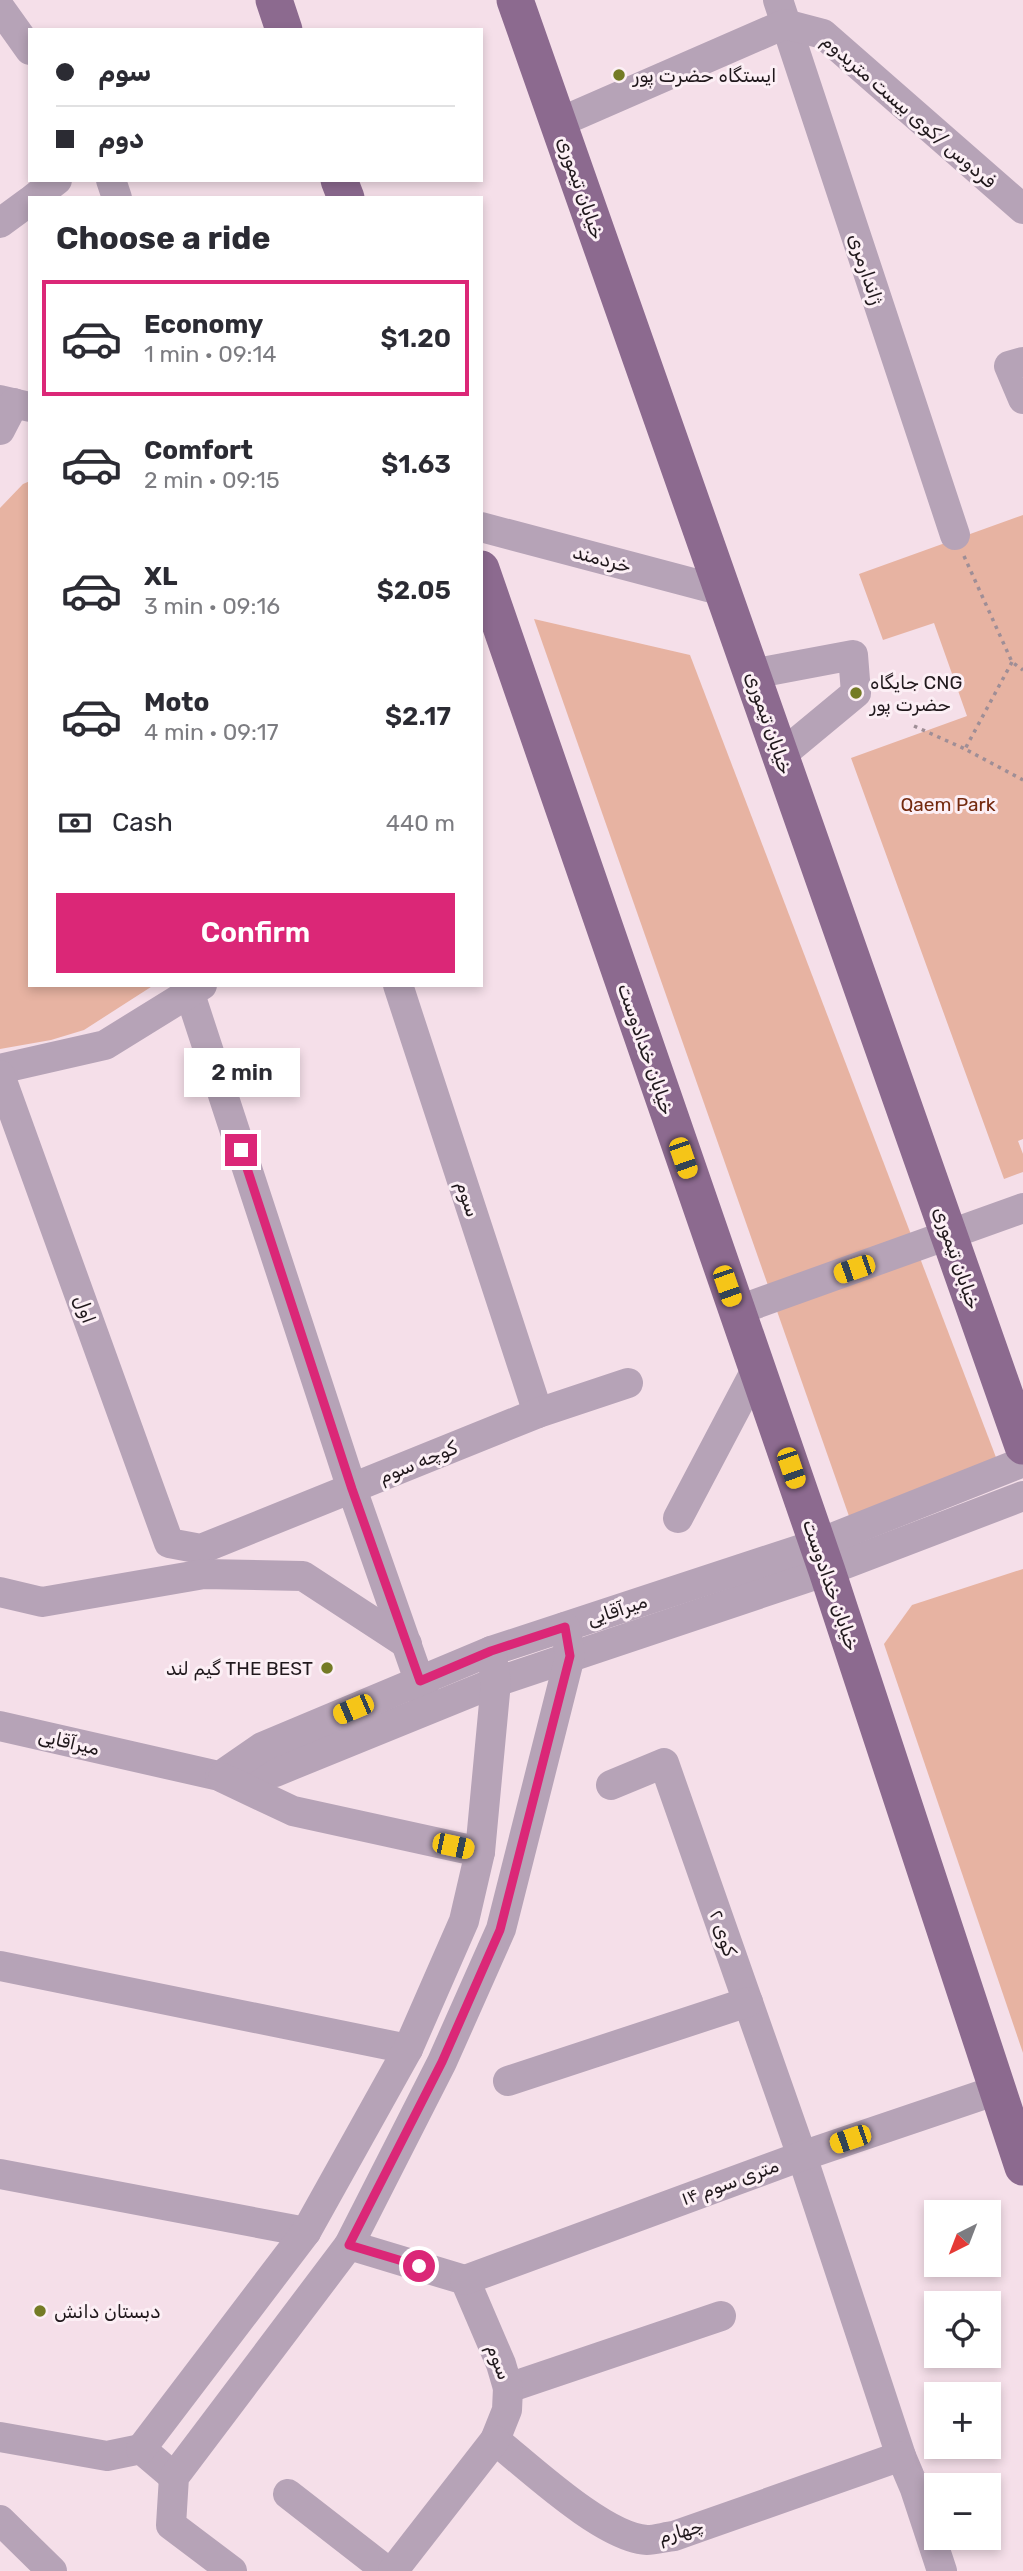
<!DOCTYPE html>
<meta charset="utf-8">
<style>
body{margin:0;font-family:Rubik,Cairo,sans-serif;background:#f7f7f7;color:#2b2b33;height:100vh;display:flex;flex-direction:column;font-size:26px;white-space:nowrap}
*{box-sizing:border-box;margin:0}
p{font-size:23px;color:#7c7c81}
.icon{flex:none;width:38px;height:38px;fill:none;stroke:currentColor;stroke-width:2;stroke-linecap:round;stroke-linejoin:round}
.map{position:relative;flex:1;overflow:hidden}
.sheet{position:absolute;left:28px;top:196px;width:455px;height:791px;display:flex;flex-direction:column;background:#fff;border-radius:0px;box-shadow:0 4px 10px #0003}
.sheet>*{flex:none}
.guide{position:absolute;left:28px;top:28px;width:455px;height:154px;border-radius:0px;box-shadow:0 4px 10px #0003;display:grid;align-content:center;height:154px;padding:0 28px;background:#fff}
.needle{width:46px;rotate:222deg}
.buttons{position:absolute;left:924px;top:2200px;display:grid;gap:14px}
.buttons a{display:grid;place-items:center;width:77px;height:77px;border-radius:0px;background:#fff;box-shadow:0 4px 10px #0003;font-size:35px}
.end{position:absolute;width:32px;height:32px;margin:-16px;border:9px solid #db2777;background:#fff;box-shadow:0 0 0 4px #fff}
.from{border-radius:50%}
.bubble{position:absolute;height:49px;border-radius:0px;background:#fff;box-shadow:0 4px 10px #0003;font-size:23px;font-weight:600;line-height:49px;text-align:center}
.car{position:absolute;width:21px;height:42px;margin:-21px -10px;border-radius:9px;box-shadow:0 0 5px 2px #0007;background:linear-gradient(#f5c518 24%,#345 0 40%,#f5c518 0 76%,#345 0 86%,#f5c518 0)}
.guide b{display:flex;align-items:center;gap:24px;height:66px;font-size:26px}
.guide b+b{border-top:2px solid #e1e1e2}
.guide i{width:18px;height:18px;background:#2b2b33}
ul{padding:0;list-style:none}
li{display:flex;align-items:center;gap:21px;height:116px;margin:0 14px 10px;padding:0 14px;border:4px solid transparent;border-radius:0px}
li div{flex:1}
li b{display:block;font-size:26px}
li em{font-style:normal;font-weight:600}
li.on{border-color:#db2777}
li>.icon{width:63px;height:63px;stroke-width:1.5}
h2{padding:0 28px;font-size:32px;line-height:84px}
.pay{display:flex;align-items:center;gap:18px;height:77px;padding:0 28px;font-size:26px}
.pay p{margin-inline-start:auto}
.action{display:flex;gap:14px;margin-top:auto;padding:14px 28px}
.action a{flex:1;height:80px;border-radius:0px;background:#db2777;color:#fff;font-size:28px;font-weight:600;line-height:80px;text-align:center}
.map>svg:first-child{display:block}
.green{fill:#e7b3a2}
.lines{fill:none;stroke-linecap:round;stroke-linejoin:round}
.path{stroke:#9f8e96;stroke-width:3.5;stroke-dasharray:3.5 5;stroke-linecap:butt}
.minor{stroke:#b6a3b7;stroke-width:30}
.major{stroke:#8c6a8f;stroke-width:37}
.route{stroke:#db2777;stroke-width:9}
.poi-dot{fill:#747b25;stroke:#fceff5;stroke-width:2.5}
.labels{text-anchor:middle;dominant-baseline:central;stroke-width:6;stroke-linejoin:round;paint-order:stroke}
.poi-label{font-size:19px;fill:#20181c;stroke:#fceff5;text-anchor:start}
.street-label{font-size:19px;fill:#20181c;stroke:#fceff5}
.park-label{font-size:19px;fill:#73290e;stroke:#fceff5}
</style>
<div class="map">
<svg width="1023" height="2571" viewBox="0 0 1023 2571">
<rect width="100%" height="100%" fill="#f5dfe9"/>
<g class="green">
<path d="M30,481V985H154L84,1030L51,1040L0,1049V508L23,484Z"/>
<path d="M1023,515V1139L1018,1141L1023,1154V1172L1004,1179L851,758L967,716L934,623L883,640L859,574Z"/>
<path d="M534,619L690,655L997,1460L850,1519Z"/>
<path d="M1023,1569V2053L884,1644L912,1605Z"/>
</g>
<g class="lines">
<g class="path">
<path d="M964,556L1012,662L1023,670"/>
<path d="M1012,662L965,749L1023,780"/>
<path d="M914,726L965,749"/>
</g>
<g class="minor">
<path d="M778,0L955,535"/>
<path d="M0,8L30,50"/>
<path d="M558,123L785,24L823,34L1023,209"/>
<path d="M111,180L117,198"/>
<path d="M34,198L57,180"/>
<path d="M0,223L30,201"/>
<path d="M1023,362L1009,366L1023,399"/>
<path d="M0,400L30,407"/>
<path d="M0,430L14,403"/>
<path d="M481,527L723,591"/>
<path d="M752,674L853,655L856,693L780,756"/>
<path d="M398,985L538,1413"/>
<path d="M190,994L352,1489L426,1700"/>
<path d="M0,1069L105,1045L202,985"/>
<path d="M0,1075L169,1543L201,1549L538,1413L628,1383"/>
<path d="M736,1311L1023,1208"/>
<path d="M678,1518L757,1368"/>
<path d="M0,1592L42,1602L204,1574L303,1576L407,1644"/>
<path d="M0,1726L219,1776L275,1772L496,1682L827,1571L1023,1496"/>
<path d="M220,1776L262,1747L491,1651L817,1544L1023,1462"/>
<path d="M223,1778L293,1811L480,1852"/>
<path d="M611,1785L664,1763L802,2156L901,2456L915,2489L942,2571"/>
<path d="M0,1966L408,2049"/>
<path d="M508,2081L748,2002"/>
<path d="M0,2174L306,2232"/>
<path d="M349,2245L465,2280L501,2364L508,2388L721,2316"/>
<path d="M465,2280L802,2156L997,2090"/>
<path d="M508,2388L507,2410L495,2440C530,2468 604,2538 647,2540C655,2540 665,2537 674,2536L901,2456"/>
<path d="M0,2437L107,2456L141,2449L174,2477"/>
<path d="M141,2449L306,2232L408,2049L464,1921L480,1852L496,1682L491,1651"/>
<path d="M288,2494L387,2571"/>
<path d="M0,2520L52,2571"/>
<path d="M232,2571L171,2525L174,2477L349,2245L442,2062L501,1929L570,1656L565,1627"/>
<path d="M393,2571L495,2440"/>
</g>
<g class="major">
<path d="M274,0L284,30"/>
<path d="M515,0L1023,1446"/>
<path d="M339,180L346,198"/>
<path d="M481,569L827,1571L1023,2167"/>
</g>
</g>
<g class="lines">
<path class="route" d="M241,1150L352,1489L420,1681L491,1651L565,1627L570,1656L500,1930L442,2062L349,2245L419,2266"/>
</g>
<g class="poi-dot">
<circle cx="619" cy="75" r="7"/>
<circle cx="856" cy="693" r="7"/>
<circle cx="327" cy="1668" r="7"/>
<circle cx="40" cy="2311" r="7"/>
</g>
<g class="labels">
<g class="poi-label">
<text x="633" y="75">ایستگاه حضرت پور</text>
<text x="870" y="682">جایگاه CNG<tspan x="870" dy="22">حضرت پور</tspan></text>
<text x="313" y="1668" text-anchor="end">گیم لند THE BEST</text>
<text x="54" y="2311">دبستان دانش</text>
</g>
<g class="street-label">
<text transform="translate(909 111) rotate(41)">فردوس /کوی بیست متریدوم</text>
<text transform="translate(581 188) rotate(71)">خیابان تیموری</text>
<text transform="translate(866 269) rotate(72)">ژاندارمری</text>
<text transform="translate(602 559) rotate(15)">خردمند</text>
<text transform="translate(769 723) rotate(71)">خیابان تیموری</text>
<text transform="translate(646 1049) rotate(71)">خیابان خدادوست</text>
<text transform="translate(468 1199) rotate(72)">سوم</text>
<text transform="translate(957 1258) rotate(71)">خیابان تیموری</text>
<text transform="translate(85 1309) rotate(70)">اول</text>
<text transform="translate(418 1462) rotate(-22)">کوچه سوم</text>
<text transform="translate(831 1585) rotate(71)">خیابان خدادوست</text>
<text transform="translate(617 1610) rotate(-18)">میرآقایی</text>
<text transform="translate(69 1742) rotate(13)">میرآقایی</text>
<text transform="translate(723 1933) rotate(71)">کوی ۲</text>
<text transform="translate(730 2182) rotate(-20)">۱۴ متری سوم</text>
<text transform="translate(499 2362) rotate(69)">سوم</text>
<text transform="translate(681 2531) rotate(-15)">چهارم</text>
</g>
<g class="park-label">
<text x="948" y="804">Qaem Park</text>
</g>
</g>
</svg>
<div class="buttons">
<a><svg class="needle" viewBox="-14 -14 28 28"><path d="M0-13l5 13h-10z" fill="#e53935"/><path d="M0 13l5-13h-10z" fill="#7c7c81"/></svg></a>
<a><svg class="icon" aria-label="locate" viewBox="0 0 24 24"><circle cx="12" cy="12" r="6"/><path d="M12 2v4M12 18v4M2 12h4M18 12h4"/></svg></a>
<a>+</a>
<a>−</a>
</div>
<i class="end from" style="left:419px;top:2266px"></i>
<i class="end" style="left:241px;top:1150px"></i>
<div class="bubble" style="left:184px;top:1048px;width:116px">2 min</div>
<i class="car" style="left:683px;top:1158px;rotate:161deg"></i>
<i class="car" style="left:854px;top:1269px;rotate:251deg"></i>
<i class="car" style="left:727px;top:1286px;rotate:161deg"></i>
<i class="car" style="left:791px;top:1468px;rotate:161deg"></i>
<i class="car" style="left:353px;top:1709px;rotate:247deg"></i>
<i class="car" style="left:453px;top:1846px;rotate:102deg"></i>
<i class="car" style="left:850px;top:2139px;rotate:251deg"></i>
<div class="guide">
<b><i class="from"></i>سوم</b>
<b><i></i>دوم</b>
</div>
<section class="sheet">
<h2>Choose a ride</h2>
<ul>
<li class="on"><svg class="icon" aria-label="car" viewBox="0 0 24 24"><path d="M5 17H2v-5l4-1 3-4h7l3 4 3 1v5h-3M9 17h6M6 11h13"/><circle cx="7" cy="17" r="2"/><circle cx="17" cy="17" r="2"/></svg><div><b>Economy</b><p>1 min · 09:14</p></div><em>$1.20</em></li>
<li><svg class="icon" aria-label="car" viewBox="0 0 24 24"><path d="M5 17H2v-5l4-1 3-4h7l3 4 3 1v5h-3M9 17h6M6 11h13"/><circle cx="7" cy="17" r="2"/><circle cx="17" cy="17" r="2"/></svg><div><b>Comfort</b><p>2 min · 09:15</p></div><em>$1.63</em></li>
<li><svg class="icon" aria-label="car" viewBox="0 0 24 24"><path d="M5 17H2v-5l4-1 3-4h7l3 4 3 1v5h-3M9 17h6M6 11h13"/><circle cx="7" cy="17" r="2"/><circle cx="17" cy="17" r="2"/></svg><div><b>XL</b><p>3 min · 09:16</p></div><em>$2.05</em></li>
<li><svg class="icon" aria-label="car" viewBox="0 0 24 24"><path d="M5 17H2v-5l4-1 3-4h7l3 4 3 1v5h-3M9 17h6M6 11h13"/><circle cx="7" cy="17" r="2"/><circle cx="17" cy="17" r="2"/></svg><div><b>Moto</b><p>4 min · 09:17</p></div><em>$2.17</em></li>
</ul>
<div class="pay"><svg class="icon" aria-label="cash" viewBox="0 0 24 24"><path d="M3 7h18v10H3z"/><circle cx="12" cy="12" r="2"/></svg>Cash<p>440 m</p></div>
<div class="action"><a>Confirm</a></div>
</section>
</div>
